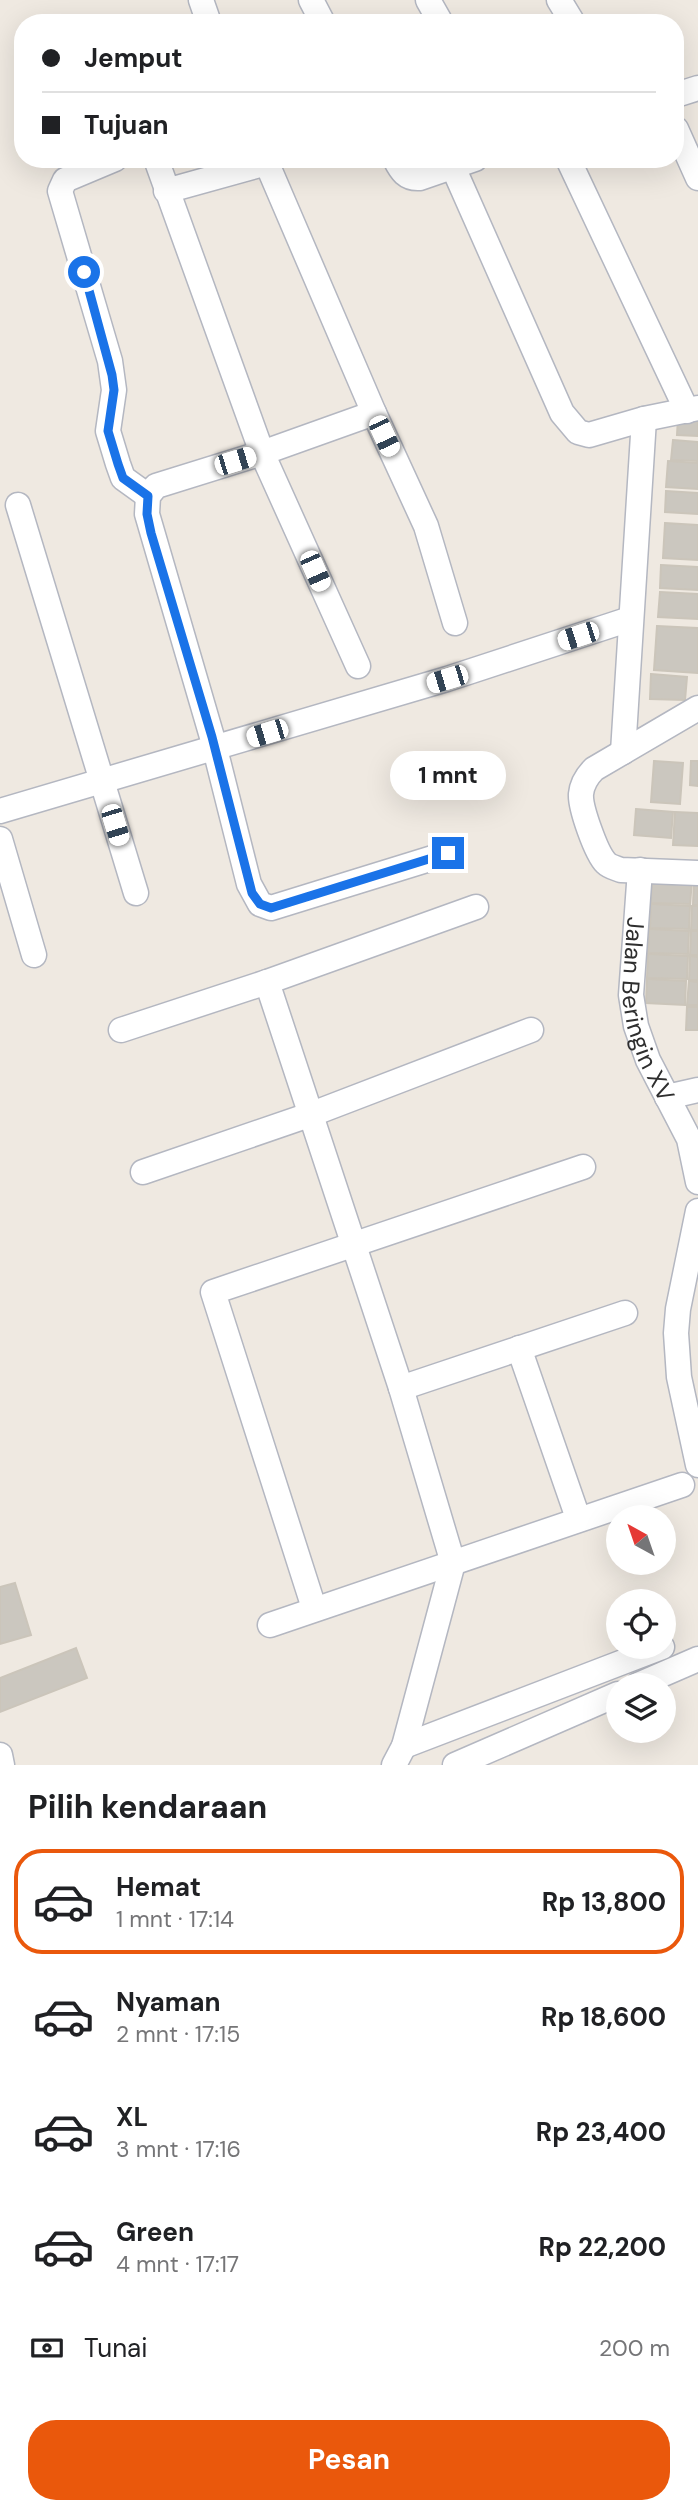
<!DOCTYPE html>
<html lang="id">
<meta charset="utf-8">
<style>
body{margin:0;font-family:"DM Sans",sans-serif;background:#f2f2f2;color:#202124;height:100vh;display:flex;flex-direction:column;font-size:26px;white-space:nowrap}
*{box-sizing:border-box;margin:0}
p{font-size:23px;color:#757577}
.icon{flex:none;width:38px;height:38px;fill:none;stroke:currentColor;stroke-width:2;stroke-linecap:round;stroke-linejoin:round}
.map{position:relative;height:1765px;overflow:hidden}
.drawer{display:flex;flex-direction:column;background:#fff;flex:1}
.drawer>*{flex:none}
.guide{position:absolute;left:14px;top:14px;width:670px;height:154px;border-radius:28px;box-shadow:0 7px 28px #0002;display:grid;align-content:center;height:154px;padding:0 28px;background:#fff}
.needle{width:46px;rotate:320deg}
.tools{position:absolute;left:606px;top:1505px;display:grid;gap:14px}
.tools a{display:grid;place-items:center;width:70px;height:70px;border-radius:50%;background:#fff;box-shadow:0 7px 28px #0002;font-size:35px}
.end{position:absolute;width:32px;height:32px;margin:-16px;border:9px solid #1a73e8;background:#fff;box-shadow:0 0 0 4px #fff}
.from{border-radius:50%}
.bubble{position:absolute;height:49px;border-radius:24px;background:#fff;box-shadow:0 7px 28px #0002;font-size:23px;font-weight:700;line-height:49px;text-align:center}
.car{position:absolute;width:21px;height:42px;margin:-21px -10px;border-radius:9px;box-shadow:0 0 5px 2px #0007;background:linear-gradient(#fff 24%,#345 0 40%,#fff 0 76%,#345 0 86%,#fff 0)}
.guide b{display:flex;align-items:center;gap:24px;height:66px;font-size:26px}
.guide b+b{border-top:2px solid #e0e0e0}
.guide i{width:18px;height:18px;background:#202124}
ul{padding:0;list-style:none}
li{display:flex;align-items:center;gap:21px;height:105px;margin:0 14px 10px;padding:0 14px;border:4px solid transparent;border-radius:28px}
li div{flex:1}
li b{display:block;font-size:26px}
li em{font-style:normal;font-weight:700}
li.current{border-color:#ea580c}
li>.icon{width:63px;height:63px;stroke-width:1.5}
h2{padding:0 28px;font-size:32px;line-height:84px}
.pay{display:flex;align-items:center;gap:18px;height:77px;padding:0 28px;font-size:26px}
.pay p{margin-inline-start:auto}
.action{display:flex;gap:14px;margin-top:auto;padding:14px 28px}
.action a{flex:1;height:80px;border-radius:28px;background:#ea580c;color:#fff;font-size:28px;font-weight:700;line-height:80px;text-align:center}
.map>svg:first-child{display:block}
.building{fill:#cbc7bf;stroke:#cbc5ba;stroke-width:2}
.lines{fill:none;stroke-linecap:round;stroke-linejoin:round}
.street-casing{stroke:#b4b7c1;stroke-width:27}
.street{stroke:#fff;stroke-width:24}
.route{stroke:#1a73e8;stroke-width:9}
.labels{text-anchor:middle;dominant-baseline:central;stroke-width:5;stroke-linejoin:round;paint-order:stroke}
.street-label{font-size:24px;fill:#2e2e2e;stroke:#fff}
</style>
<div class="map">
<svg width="698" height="1765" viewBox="0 0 698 1765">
<rect width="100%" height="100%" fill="#efe9e1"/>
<g class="building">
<path d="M678,418L698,419V436L677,435Z"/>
<path d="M673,440L698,442V461L671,460Z"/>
<path d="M668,461L698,463V489L666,487Z"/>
<path d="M666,491L698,493V514L665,512Z"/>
<path d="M665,523L698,525V560L663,558Z"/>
<path d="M661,565L698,567V590L660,588Z"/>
<path d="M660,592L698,594V619L658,617Z"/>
<path d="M657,626L698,628V673L654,670Z"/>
<path d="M651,674L687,677L685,700L650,699Z"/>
<path d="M654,761L683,763L680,804L651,802Z"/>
<path d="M691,761H698V786L690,785Z"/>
<path d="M636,809L673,812L671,838L634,835Z"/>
<path d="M675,812L698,813V846L673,845Z"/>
<path d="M652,879L692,881L690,904L651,903Z"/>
<path d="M694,881H698V905H693Z"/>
<path d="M651,904L690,906L689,929L650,928Z"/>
<path d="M692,906H698V930H691Z"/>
<path d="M649,929L689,931L688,954L648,953Z"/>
<path d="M691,931H698V955H690Z"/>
<path d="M648,954L688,956L687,979L647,978Z"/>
<path d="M690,956L698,957V980H689Z"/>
<path d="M647,979L686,981L685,1005L646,1003Z"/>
<path d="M689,981L698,982V1005H687Z"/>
<path d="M687,1007H698V1030H686Z"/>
<path d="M15,1583L31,1635L0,1644V1587Z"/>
<path d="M76,1648L87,1678L0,1712V1678Z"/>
</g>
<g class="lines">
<g class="street-casing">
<g id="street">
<path d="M201,0L209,23"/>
<path d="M311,0L323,23"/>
<path d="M428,0L441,23"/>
<path d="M559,0L573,23"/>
<path d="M676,95L698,88"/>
<path d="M676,129L698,178"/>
<path d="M115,159L65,180L60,191L110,361L114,390L108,431L118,464L123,478L148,496"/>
<path d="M156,159L262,453L358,666"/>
<path d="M265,159L374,413L426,526L455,623"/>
<path d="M395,159C401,171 406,179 420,178L475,159"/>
<path d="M568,159L687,411"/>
<path d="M453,167L562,413L578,432L589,435L644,419L698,408"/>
<path d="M166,191L267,163"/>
<path d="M374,413L262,453L156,486L148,496L147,514L212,737L249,884L260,904L271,908L449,853"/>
<path d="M18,505L136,893"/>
<path d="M698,708L594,769C587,776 582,784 581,794C580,807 596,853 606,863C610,867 616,868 621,870L698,873"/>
<path d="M623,752L644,419"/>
<path d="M0,811L447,679L630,619"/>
<path d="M0,839L34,955"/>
<path id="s1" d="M640,870L631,995L636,1026L648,1060L689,1139L698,1182"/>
<path d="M267,982L401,1388L453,1563L404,1746L394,1765"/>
<path d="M121,1030L267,982L476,907"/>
<path d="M667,1097L698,1090"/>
<path d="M143,1172L312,1114L531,1030"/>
<path d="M698,1211L678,1309L676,1333L679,1377L698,1465"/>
<path d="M519,1348L578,1518"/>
<path d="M401,1388L625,1313"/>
<path d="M314,1608L213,1292L583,1167"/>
<path d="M270,1625L682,1485"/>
<path d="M638,1685L698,1659"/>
<path d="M404,1746L662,1647"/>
<path d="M0,1755L2,1765"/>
<path d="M455,1765L618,1694"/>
</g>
</g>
<use href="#street" class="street"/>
</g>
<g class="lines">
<path class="route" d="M84,272L112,375L114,390L108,431L118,464L123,478L148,496L147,514L151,533L212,737L252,893L260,904L271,908L448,853"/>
</g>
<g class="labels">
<g class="street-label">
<text stroke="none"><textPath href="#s1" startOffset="142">Jalan Beringin XV</textPath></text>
</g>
</g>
</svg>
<div class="tools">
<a><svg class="needle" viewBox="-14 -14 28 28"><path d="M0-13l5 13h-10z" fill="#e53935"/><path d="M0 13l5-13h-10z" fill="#757577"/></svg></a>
<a><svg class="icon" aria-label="locate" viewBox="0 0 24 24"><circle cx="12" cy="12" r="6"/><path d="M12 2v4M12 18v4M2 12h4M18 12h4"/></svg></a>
<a><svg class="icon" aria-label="layers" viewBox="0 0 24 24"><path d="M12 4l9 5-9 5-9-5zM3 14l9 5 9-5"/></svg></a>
</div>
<i class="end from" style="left:84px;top:272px"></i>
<i class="end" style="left:448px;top:853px"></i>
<div class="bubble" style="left:390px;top:751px;width:116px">1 mnt</div>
<i class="car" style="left:384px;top:436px;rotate:155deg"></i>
<i class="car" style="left:235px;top:461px;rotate:73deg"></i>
<i class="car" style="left:315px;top:571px;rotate:156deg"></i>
<i class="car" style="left:578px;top:636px;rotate:252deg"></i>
<i class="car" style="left:447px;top:679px;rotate:253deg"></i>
<i class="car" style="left:267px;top:733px;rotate:253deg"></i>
<i class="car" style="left:115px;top:825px;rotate:163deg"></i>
<div class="guide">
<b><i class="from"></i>Jemput</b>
<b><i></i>Tujuan</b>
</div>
</div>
<section class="drawer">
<h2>Pilih kendaraan</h2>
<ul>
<li class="current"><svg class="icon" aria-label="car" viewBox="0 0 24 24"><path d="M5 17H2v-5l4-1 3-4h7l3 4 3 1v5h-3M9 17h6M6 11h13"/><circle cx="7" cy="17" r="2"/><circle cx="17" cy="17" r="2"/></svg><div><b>Hemat</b><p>1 mnt · 17:14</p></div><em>Rp 13,800</em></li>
<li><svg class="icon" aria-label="car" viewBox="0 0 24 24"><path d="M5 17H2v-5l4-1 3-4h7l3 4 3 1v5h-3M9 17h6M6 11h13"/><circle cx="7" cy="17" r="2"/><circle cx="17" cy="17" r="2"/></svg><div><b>Nyaman</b><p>2 mnt · 17:15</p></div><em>Rp 18,600</em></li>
<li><svg class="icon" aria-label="car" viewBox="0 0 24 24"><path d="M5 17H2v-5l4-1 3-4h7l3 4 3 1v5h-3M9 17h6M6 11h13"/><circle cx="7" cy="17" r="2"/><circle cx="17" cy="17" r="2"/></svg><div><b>XL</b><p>3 mnt · 17:16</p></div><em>Rp 23,400</em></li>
<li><svg class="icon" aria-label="car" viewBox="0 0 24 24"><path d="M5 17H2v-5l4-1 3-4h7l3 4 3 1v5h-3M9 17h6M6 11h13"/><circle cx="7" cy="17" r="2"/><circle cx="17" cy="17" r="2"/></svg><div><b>Green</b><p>4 mnt · 17:17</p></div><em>Rp 22,200</em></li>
</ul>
<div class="pay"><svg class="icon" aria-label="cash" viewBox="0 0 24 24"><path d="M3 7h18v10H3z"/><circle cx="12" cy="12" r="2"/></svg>Tunai<p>200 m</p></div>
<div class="action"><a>Pesan</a></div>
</section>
